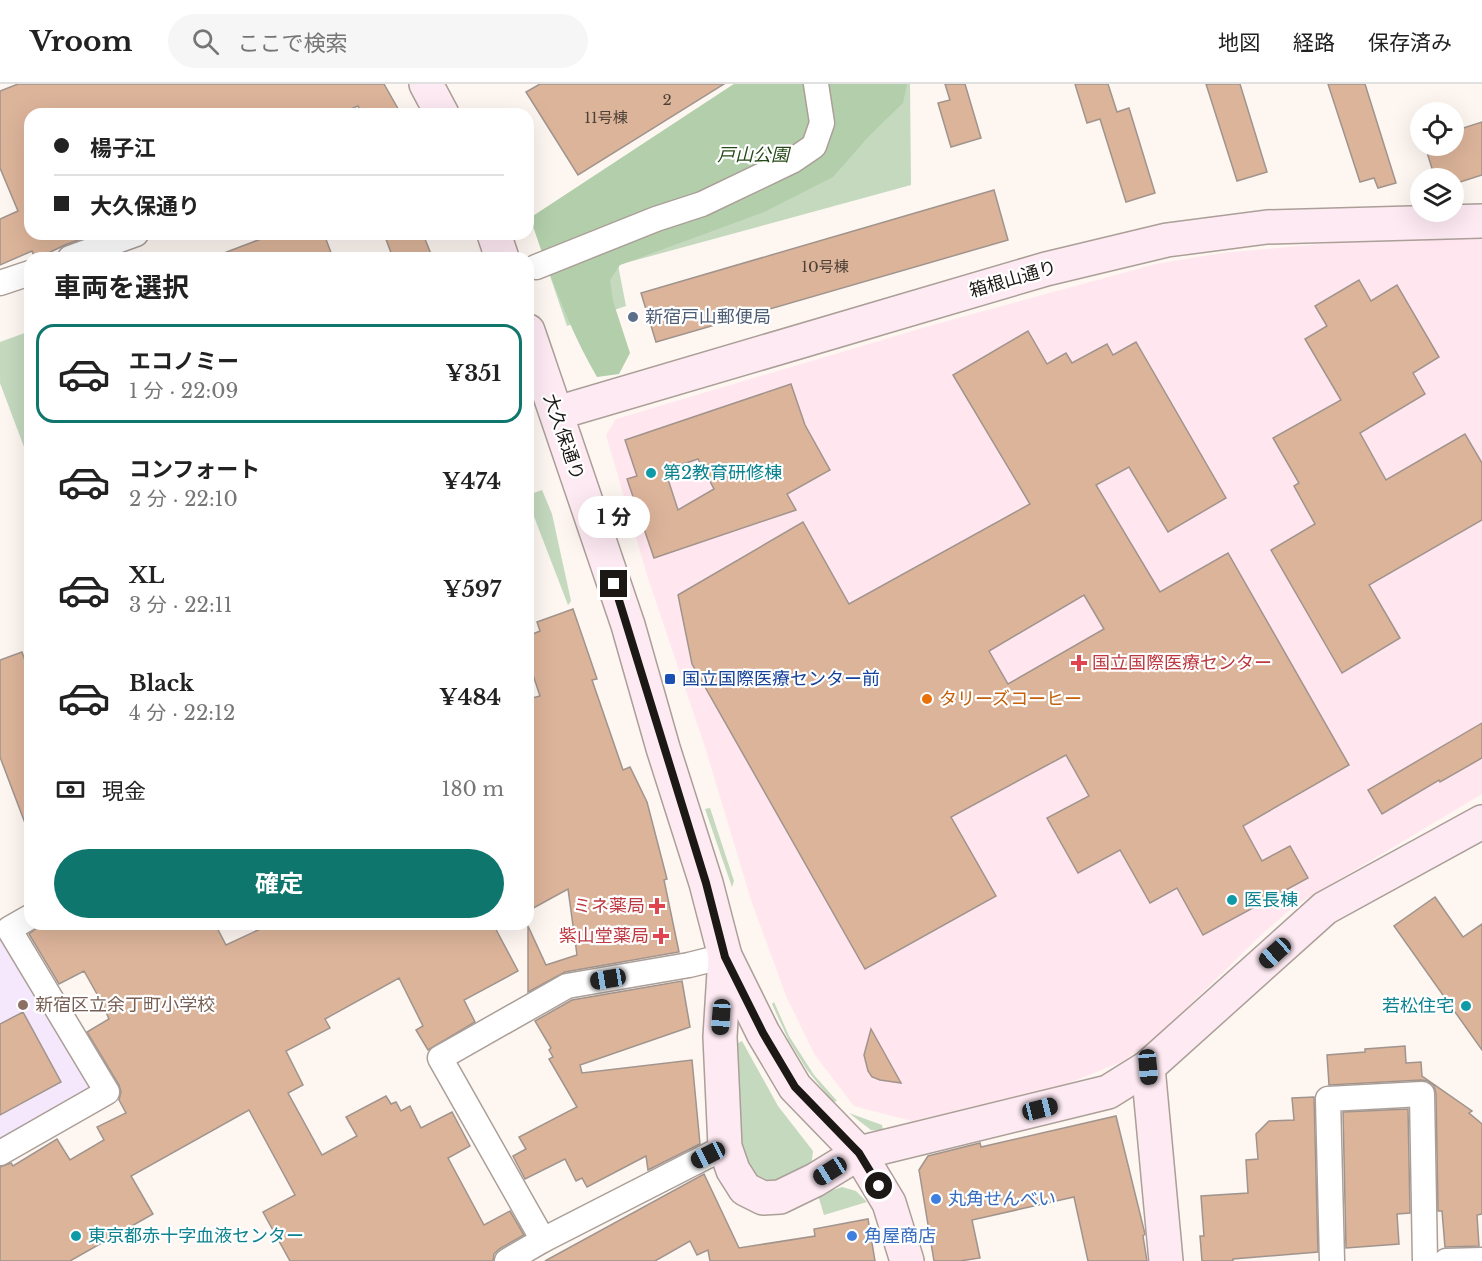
<!DOCTYPE html>
<html lang="ja">
<meta charset="utf-8">
<style>
body{margin:0;font-family:"Libre Baskerville","Noto Sans JP",serif;background:#f6f6f6;color:#222;height:100vh;display:flex;flex-direction:column;font-size:22px;white-space:nowrap}
*{box-sizing:border-box;margin:0}
p{font-size:20px;color:#767676}
.icon{flex:none;width:33px;height:33px;fill:none;stroke:currentColor;stroke-width:2;stroke-linecap:round;stroke-linejoin:round}
.map{position:relative;flex:1;overflow:hidden}
.drawer{position:absolute;left:24px;top:168px;width:510px;height:678px;display:flex;flex-direction:column;background:#fff;border-radius:18px;box-shadow:0 6px 24px #0002}
.drawer>*{flex:none}
.top-card{position:absolute;left:24px;top:24px;width:510px;height:132px;border-radius:18px;box-shadow:0 6px 24px #0002;display:grid;align-content:center;height:132px;padding:0 30px;background:#fff}
.buttons{position:absolute;left:1410px;top:18px;display:grid;gap:12px}
.buttons a{display:grid;place-items:center;width:54px;height:54px;border-radius:50%;background:#fff;box-shadow:0 6px 24px #0002;font-size:30px}
.end{position:absolute;width:27px;height:27px;margin:-14px;border:8px solid #1c1815;background:#fff;box-shadow:0 0 0 3px #fff}
.from{border-radius:50%}
.bubble{position:absolute;height:42px;border-radius:21px;background:#fff;box-shadow:0 6px 24px #0002;font-size:20px;font-weight:700;line-height:42px;text-align:center}
.car{position:absolute;width:18px;height:36px;margin:-18px -9px;border-radius:8px;box-shadow:0 0 4px 2px #0007;background:linear-gradient(#222 24%,#8ab4d8 0 40%,#222 0 76%,#8ab4d8 0 86%,#222 0)}
.top-card b{display:flex;align-items:center;gap:21px;height:57px;font-size:22px}
.top-card b+b{border-top:2px solid #e0e0e0}
.top-card i{width:15px;height:15px;background:#222}
ul{padding:0;list-style:none}
li{display:flex;align-items:center;gap:18px;height:99px;margin:0 12px 9px;padding:0 18px;border:3px solid transparent;border-radius:18px}
li div{flex:1}
li b{display:block;font-size:22px}
li em{font-style:normal;font-weight:700}
li.current{border-color:#0f766e}
li>.icon{width:54px;height:54px;stroke-width:1.5}
h2{padding:0 30px;font-size:27px;line-height:72px}
.pay{display:flex;align-items:center;gap:15px;height:66px;padding:0 30px;font-size:22px}
.pay p{margin-inline-start:auto}
.action{display:flex;gap:12px;margin-top:auto;padding:12px 30px}
.action a{flex:1;height:69px;border-radius:36px;background:#0f766e;color:#fff;font-size:24px;font-weight:700;line-height:69px;text-align:center}
header{display:flex;align-items:center;gap:36px;box-sizing:border-box;height:84px;padding:0 30px;background:#fff;border-bottom:2px solid #e0e0e0}
header strong{font-size:28px}
nav{display:flex;gap:33px;margin-inline-start:auto;font-size:21px}
.search{width:420px;height:54px;background:#f6f6f6;display:flex;align-items:center;gap:15px;box-sizing:border-box;padding:0 21px;border-radius:33px;color:#767676;font-size:22px}
.map>svg:first-child{display:block}
.education{fill:#f5e8fc}
.medical{fill:#ffe6ef}
.green{fill:#c4d9be}
.forest{fill:#b2ceaa}
.building{fill:#dcb49a;stroke:#a0948d;stroke-width:1.5;fill-rule:evenodd}
.lines{fill:none;stroke-linecap:round;stroke-linejoin:round}
.street-casing{stroke:#ab9f98;stroke-width:27}
.secondary-casing{stroke:#ab9f98;stroke-width:36}
.street{stroke:#fff;stroke-width:24}
.secondary{stroke:#feeaf3;stroke-width:33}
.route{stroke:#1c1815;stroke-width:8}
.service-dot{fill:#5c6f8a;stroke:#fff;stroke-width:2}
.culture-dot{fill:#0f9aa8;stroke:#fff;stroke-width:2}
.health-dot{fill:#e0444e;stroke:#fff;stroke-width:2}
.transit-dot{fill:#1a4fb4;stroke:#fff;stroke-width:2}
.food-dot{fill:#e8710a;stroke:#fff;stroke-width:2}
.education-dot{fill:#8d6e63;stroke:#fff;stroke-width:2}
.shop-dot{fill:#3f7fe0;stroke:#fff;stroke-width:2}
.labels{text-anchor:middle;dominant-baseline:central;stroke-width:4.5;stroke-linejoin:round;paint-order:stroke}
.number-label{font-size:15px;fill:#4c3f36}
.park-label{font-size:18px;font-style:italic;fill:#244917;stroke:#fff}
.street-label{font-size:18px;fill:#1c1815;stroke:#fff}
.service-label{font-size:18px;fill:#4e5e75;stroke:#fff;text-anchor:start}
.culture-label{font-size:18px;fill:#0d838f;stroke:#fff;text-anchor:start}
.health-label{font-size:18px;fill:#be3a42;stroke:#fff;text-anchor:end}
.transit-label{font-size:18px;fill:#164399;stroke:#fff;text-anchor:start}
.food-label{font-size:18px;fill:#c56008;stroke:#fff;text-anchor:start}
.education-label{font-size:18px;fill:#785e54;stroke:#fff;text-anchor:start}
.shop-label{font-size:18px;fill:#366cbe;stroke:#fff;text-anchor:start}
</style>
<header>
<strong>Vroom</strong>
<div class="search"><svg class="icon" aria-label="search" viewBox="0 0 24 24"><circle cx="10" cy="10" r="6"/><path d="M15 15l6 6"/></svg>ここで検索</div>
<nav><a>地図</a><a>経路</a><a>保存済み</a></nav>
</header>
<div class="map">
<svg width="1482" height="1177" viewBox="0 0 1482 1177">
<rect width="100%" height="100%" fill="#fdf6f1"/>
<path class="education" d="M0,846L90,997L89,1004L0,1054Z"/>
<path class="medical" d="M1482,154V710L1293,823L1258,854L1155,955L1121,978L1064,1001L912,1037L854,1022L815,971L787,914L752,819L705,663L648,494L606,351L616,335L933,241L1156,180L1223,169L1375,155Z"/>
<g class="green">
<path d="M734,0H910L911,101L618,181L626,222L567,242L532,139L533,132Z"/>
<path d="M30,247V379L0,299V258Z"/>
<path d="M542,406L552,430L571,517L568,521L528,417V411Z"/>
<path d="M710,724L734,797L732,803L705,725Z"/>
<path d="M774,918L789,952L814,991L837,1017L833,1018L807,986L789,957L772,920Z"/>
<path d="M742,957L778,1022L813,1067L811,1084L773,1101L756,1095L746,1076L740,1047L738,959Z"/>
<path d="M849,1029L882,1041L883,1047L871,1046Z"/>
<path d="M842,1103L856,1107L867,1118L824,1131L818,1111Z"/>
</g>
<path class="forest" d="M734,0H907L903,19L869,52L833,93L764,128L620,181L610,196L613,217L630,269L619,290L597,293C569,245 550,192 532,139L533,132Z"/>
<g class="building">
<path d="M18,0H384L401,30H362L358,22L339,30H30V150H94L65,161L38,174H35L32,167L0,181V135L18,127L0,84V7Z"/>
<path d="M540,0H724L578,91L526,8Z"/>
<path d="M945,0H965L981,54L951,63L938,19L950,16Z"/>
<path d="M1075,0H1108L1117,28L1129,24L1155,109L1126,118L1100,35L1087,39Z"/>
<path d="M1206,0H1240L1267,88L1237,97Z"/>
<path d="M1328,0H1365L1396,99L1378,104L1374,94L1360,98Z"/>
<path d="M1482,38V91L1454,100V94H1435L1425,62H1454V47Z"/>
<path d="M994,106L1008,156L656,258L641,209Z"/>
<path d="M274,150H324L333,174H216V172Z"/>
<path d="M384,150H423L431,170L420,174H393Z"/>
<path d="M1359,196L1371,217L1397,201L1439,273L1413,289L1425,310L1360,349L1386,396L1465,350L1482,379V436L1369,501L1400,554L1342,589L1271,466L1315,440L1294,402L1299,399L1273,354L1341,316L1305,255L1327,242L1315,222Z"/>
<path d="M1028,247L1047,280L1066,269L1072,279L1107,260L1113,271L1136,258L1226,414L1168,448L1129,383L1096,401L1160,508L1228,469L1349,681L1243,742L1262,777L1290,762L1308,794L1203,851L1177,804L1150,819L1120,766L1078,789L1047,734L1089,712L1066,671L951,733L996,812L865,885L692,580L678,511L803,438L849,520L1030,420L953,291ZM1084,511L1104,545L1008,600L989,567Z"/>
<path d="M791,300L805,341L830,386L787,410L796,426L654,474L627,395L637,392L625,356ZM698,375L714,405L678,426L665,386Z"/>
<path d="M573,525L597,595L592,596L623,686L630,683L647,718L667,795L664,796L679,868L565,888L528,908V842L546,881L577,871L568,805L528,827V615L540,612L528,576V552L540,547L537,538Z"/>
<path d="M22,568L30,590V747H28L0,673V576Z"/>
<path d="M1482,639V674L1440,698L1439,696L1382,730L1368,706Z"/>
<path d="M1435,813L1463,853L1482,840V966L1394,842Z"/>
<path d="M42,840H215L226,861L271,840H493L518,887L464,916L475,938L428,966L416,946L423,942L399,894L325,935L330,944L286,967L303,1001L288,1009L322,1071L357,1052L346,1033L386,1012L391,1020L396,1018L401,1027L410,1022L421,1044L452,1028L470,1062L448,1074L484,1141L510,1127L524,1151L499,1165L494,1170L493,1177H290L263,1128L295,1111L249,1026L131,1092L153,1130L70,1177H0V1083L11,1079L13,1082L57,1055L70,1076L104,1056L97,1043L126,1029L119,1016L121,1008L119,1001L87,948L109,935L102,919L84,887L59,900L29,850Z"/>
<path d="M682,897L690,943L580,981L582,989L692,976L700,1060L648,1086L646,1072L587,1103L582,1094L576,1097L565,1075L525,1095L513,1072L526,1065L519,1053L577,1023L549,975L553,973L549,966L551,964L535,937L572,916Z"/>
<path d="M23,928L61,998L0,1031V940Z"/>
<path d="M871,945L901,999L880,996L872,993L868,987L864,971Z"/>
<path d="M1405,962L1406,979L1421,978L1422,992L1472,1027L1469,1029L1482,1040V1130L1477,1131L1479,1162L1445,1163L1442,1127H1438L1436,1010L1434,1002L1428,997L1421,996L1329,1001L1327,971L1365,968V965Z"/>
<path d="M1314,1013L1318,1168L1233,1175V1177H1202L1200,1152H1204L1201,1112L1248,1109L1246,1076L1258,1075L1256,1050L1269,1037L1294,1036L1292,1014Z"/>
<path d="M1408,1025L1410,1129L1397,1130L1399,1160L1346,1164L1343,1028Z"/>
<path d="M1116,1032L1145,1150L1143,1152L1147,1177H1088L1074,1113L972,1136L980,1174L960,1177H934L919,1086L928,1072L980,1059L981,1063Z"/>
<path d="M704,1090L739,1164L815,1152L814,1145L868,1135L875,1177H710L708,1166L697,1171L690,1157L655,1177H545Z"/>
</g>
<g class="lines">
<g class="street-casing">
<g id="street">
<path d="M70,174L136,150"/>
<path d="M536,183L656,135L702,120L792,77L814,62L822,39L816,0"/>
<path d="M0,199L30,189"/>
<path d="M0,1069L107,1008L9,845L30,833"/>
<path d="M543,1156L440,974L567,902L689,881L725,872"/>
<path d="M507,1177L543,1156L725,1063"/>
<path d="M1332,1177L1328,1015L1422,1010L1425,1177"/>
<path d="M1446,1177L1482,1176"/>
</g>
</g>
<g class="secondary-casing">
<g id="secondary">
<path d="M426,0L442,30"/>
<path d="M494,150L502,174"/>
<path d="M528,247L628,541L663,664L706,799L725,872L763,949L795,1003L859,1069L889,1119L907,1177"/>
<path d="M557,329L1046,185L1167,156L1267,143L1482,137"/>
<path d="M725,872L720,953L725,1063L733,1086L745,1105L763,1114L780,1113L815,1096L859,1069L1108,1008L1148,983L1325,824L1482,738"/>
<path d="M1148,983L1166,1177"/>
</g>
</g>
<use href="#street" class="street"/>
<use href="#secondary" class="secondary"/>
</g>
<g class="lines">
<path class="route" d="M614,500L706,799L725,873L763,949L795,1003L859,1069L879,1102"/>
</g>
<circle class="service-dot" cx="633" cy="233" r="6"/>
<g class="culture-dot">
<circle cx="651" cy="389" r="6"/>
<circle cx="1232" cy="816" r="6"/>
<circle cx="1466" cy="922" r="6"/>
<circle cx="76" cy="1152" r="6"/>
</g>
<g class="health-dot">
<path d="M1076 570h6v6h6v6h-6v6h-6v-6h-6v-6h6z"/>
<path d="M654 813h6v6h6v6h-6v6h-6v-6h-6v-6h6z"/>
<path d="M658 843h6v6h6v6h-6v6h-6v-6h-6v-6h6z"/>
</g>
<rect class="transit-dot" x="664" y="589" width="12" height="12" rx="3"/>
<circle class="food-dot" cx="927" cy="615" r="6"/>
<circle class="education-dot" cx="23" cy="921" r="6"/>
<g class="shop-dot">
<circle cx="936" cy="1115" r="6"/>
<circle cx="852" cy="1152" r="6"/>
</g>
<g class="labels">
<g class="number-label">
<text x="667" y="15">2</text>
<text x="606" y="33">11号棟</text>
<text x="825" y="182">10号棟</text>
</g>
<g class="park-label">
<text x="753" y="71">戸山公園</text>
</g>
<g class="street-label">
<text transform="translate(1013 195) rotate(-16)">箱根山通り</text>
<text transform="translate(564 353) rotate(71)">大久保通り</text>
</g>
<g class="service-label">
<text x="645" y="233">新宿戸山郵便局</text>
</g>
<g class="culture-label">
<text x="663" y="389">第2教育研修棟</text>
<text x="1244" y="816">医長棟</text>
<text x="1454" y="922" text-anchor="end">若松住宅</text>
<text x="88" y="1152">東京都赤十字血液センター</text>
</g>
<g class="health-label">
<text x="1092" y="579" text-anchor="start">国立国際医療センター</text>
<text x="645" y="822">ミネ薬局</text>
<text x="649" y="852">紫山堂薬局</text>
</g>
<g class="transit-label">
<text x="682" y="595">国立国際医療センター前</text>
</g>
<g class="food-label">
<text x="939" y="615">タリーズコーヒー</text>
</g>
<g class="education-label">
<text x="35" y="921">新宿区立余丁町小学校</text>
</g>
<g class="shop-label">
<text x="948" y="1115">丸角せんべい</text>
<text x="864" y="1152">角屋商店</text>
</g>
</g>
</svg>
<div class="buttons">
<a><svg class="icon" aria-label="locate" viewBox="0 0 24 24"><circle cx="12" cy="12" r="6"/><path d="M12 2v4M12 18v4M2 12h4M18 12h4"/></svg></a>
<a><svg class="icon" aria-label="layers" viewBox="0 0 24 24"><path d="M12 4l9 5-9 5-9-5zM3 14l9 5 9-5"/></svg></a>
</div>
<i class="end from" style="left:879px;top:1102px"></i>
<i class="end" style="left:614px;top:500px"></i>
<div class="bubble" style="left:578px;top:412px;width:72px">1 分</div>
<i class="car" style="left:1275px;top:869px;rotate:228deg"></i>
<i class="car" style="left:608px;top:895px;rotate:260deg"></i>
<i class="car" style="left:721px;top:933px;rotate:184deg"></i>
<i class="car" style="left:1148px;top:983px;rotate:175deg"></i>
<i class="car" style="left:1040px;top:1025px;rotate:76deg"></i>
<i class="car" style="left:708px;top:1071px;rotate:243deg"></i>
<i class="car" style="left:830px;top:1087px;rotate:238deg"></i>
<div class="top-card">
<b><i class="from"></i>楊子江</b>
<b><i></i>大久保通り</b>
</div>
<section class="drawer">
<h2>車両を選択</h2>
<ul>
<li class="current"><svg class="icon" aria-label="car" viewBox="0 0 24 24"><path d="M5 17H2v-5l4-1 3-4h7l3 4 3 1v5h-3M9 17h6M6 11h13"/><circle cx="7" cy="17" r="2"/><circle cx="17" cy="17" r="2"/></svg><div><b>エコノミー</b><p>1 分 · 22:09</p></div><em>¥351</em></li>
<li><svg class="icon" aria-label="car" viewBox="0 0 24 24"><path d="M5 17H2v-5l4-1 3-4h7l3 4 3 1v5h-3M9 17h6M6 11h13"/><circle cx="7" cy="17" r="2"/><circle cx="17" cy="17" r="2"/></svg><div><b>コンフォート</b><p>2 分 · 22:10</p></div><em>¥474</em></li>
<li><svg class="icon" aria-label="car" viewBox="0 0 24 24"><path d="M5 17H2v-5l4-1 3-4h7l3 4 3 1v5h-3M9 17h6M6 11h13"/><circle cx="7" cy="17" r="2"/><circle cx="17" cy="17" r="2"/></svg><div><b>XL</b><p>3 分 · 22:11</p></div><em>¥597</em></li>
<li><svg class="icon" aria-label="car" viewBox="0 0 24 24"><path d="M5 17H2v-5l4-1 3-4h7l3 4 3 1v5h-3M9 17h6M6 11h13"/><circle cx="7" cy="17" r="2"/><circle cx="17" cy="17" r="2"/></svg><div><b>Black</b><p>4 分 · 22:12</p></div><em>¥484</em></li>
</ul>
<div class="pay"><svg class="icon" aria-label="cash" viewBox="0 0 24 24"><path d="M3 7h18v10H3z"/><circle cx="12" cy="12" r="2"/></svg>現金<p>180 m</p></div>
<div class="action"><a>確定</a></div>
</section>
</div>
